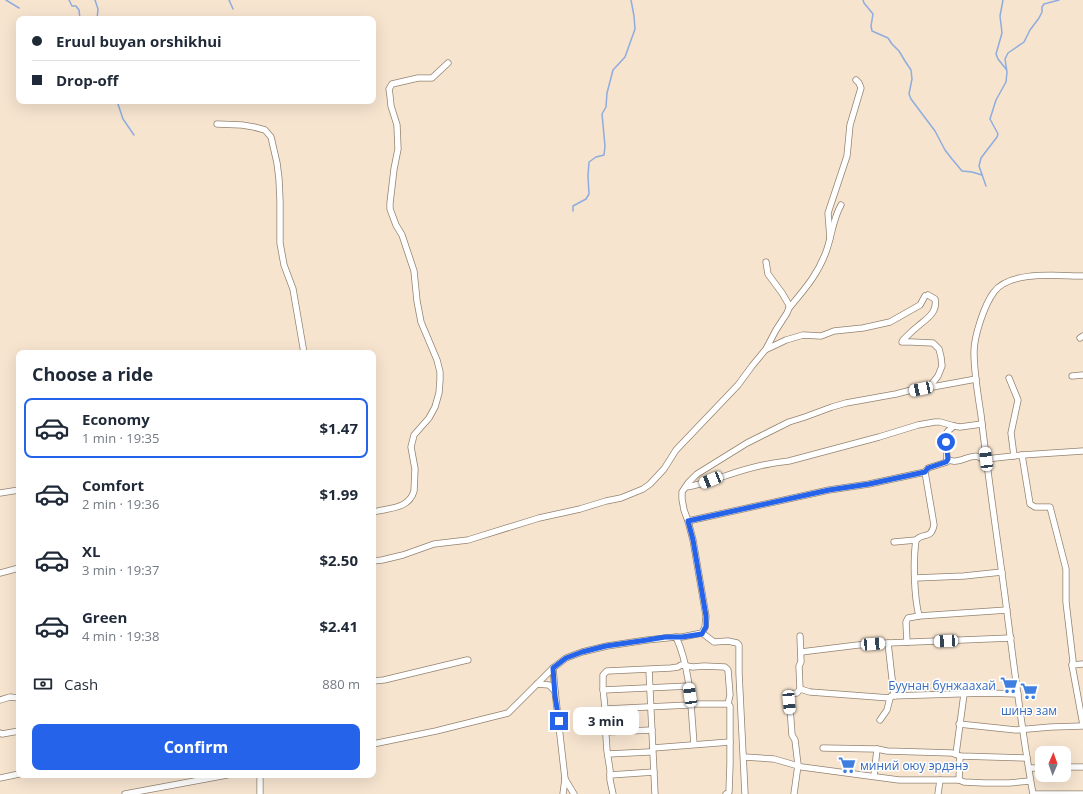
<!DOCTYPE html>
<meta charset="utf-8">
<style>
body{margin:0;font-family:"Open Sans",sans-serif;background:#f6f6f7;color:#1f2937;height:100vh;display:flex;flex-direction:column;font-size:15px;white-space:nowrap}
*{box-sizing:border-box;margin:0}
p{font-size:13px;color:#747a83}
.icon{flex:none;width:22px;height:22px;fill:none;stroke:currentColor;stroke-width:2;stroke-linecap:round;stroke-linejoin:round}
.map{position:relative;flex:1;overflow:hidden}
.drawer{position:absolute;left:16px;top:350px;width:360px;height:428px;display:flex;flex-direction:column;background:#fff;border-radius:8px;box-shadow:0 4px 16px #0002}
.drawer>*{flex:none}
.top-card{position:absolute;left:16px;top:16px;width:360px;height:88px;border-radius:8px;box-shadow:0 4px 16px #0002;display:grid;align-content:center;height:88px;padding:0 16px;background:#fff}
.needle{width:26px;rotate:2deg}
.controls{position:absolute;left:1035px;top:746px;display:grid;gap:8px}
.controls a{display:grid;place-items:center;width:36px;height:36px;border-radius:8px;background:#fff;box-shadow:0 4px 16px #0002;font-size:20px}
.end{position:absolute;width:18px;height:18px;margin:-9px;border:5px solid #2563eb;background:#fff;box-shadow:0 0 0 2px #fff}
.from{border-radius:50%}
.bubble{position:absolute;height:28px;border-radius:8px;background:#fff;box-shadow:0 4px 16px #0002;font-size:13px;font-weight:700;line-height:28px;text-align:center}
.car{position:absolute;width:12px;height:24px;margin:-12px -6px;border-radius:5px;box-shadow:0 0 3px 1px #0007;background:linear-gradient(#fff 24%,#345 0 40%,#fff 0 76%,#345 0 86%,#fff 0)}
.top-card b{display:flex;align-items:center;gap:14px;height:38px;font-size:15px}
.top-card b+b{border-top:1px solid #e0e1e3}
.top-card i{width:10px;height:10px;background:#1f2937}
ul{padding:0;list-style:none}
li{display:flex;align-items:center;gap:12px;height:60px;margin:0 8px 6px;padding:0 8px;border:2px solid transparent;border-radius:8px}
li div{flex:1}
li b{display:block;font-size:15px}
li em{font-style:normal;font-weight:700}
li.on{border-color:#2563eb}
li>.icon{width:36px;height:36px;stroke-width:1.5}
h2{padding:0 16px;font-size:18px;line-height:48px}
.pay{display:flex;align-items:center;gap:10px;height:44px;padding:0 16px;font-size:15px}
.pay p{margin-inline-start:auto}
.action{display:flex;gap:8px;margin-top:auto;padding:8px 16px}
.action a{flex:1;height:46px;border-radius:8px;background:#2563eb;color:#fff;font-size:16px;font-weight:700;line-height:46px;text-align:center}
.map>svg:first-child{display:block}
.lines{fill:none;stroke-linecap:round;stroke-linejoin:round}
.stream{stroke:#8eacde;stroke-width:1.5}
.minor-casing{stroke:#938370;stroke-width:7}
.minor{stroke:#fff;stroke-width:5.5}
.route{stroke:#2563eb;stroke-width:5}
.labels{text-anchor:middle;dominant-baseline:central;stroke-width:3;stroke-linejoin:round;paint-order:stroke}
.shop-label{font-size:12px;fill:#366cbe;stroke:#fff;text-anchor:end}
</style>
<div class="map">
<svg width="1083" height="794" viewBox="0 0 1083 794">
<rect width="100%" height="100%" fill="#f6e4cf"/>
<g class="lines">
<g class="stream">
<path d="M6,0L19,8"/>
<path d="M69,0L72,6H76L79,10L80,19"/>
<path d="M95,0L98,9L97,19"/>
<path d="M229,0L233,9"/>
<path d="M863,0L864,3L873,14L871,26L872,31L888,38L892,44L899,51L905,61L911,70L912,79L909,94L911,99L935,131L945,150L952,159L962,171L972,172L982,175"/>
<path d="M1003,0L1000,16L1002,33L996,54L998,59L1006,69"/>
<path d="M117,101L123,119L134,135"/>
<path d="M986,186L979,166L981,158L997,137L998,134L990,119L996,100L1006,82L1007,72L1005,59L1008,53L1024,42L1030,30L1039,18L1042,12V7L1044,4L1059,0"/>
<path d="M573,211V206L586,199L589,194L588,176L589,162L596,157L604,155L605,146L602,114L606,107L607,93L613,70L625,57L635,29L634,16L631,0"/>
</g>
<g class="minor-casing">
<g id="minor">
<path d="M217,124L242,125L254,127L265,130L271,137L277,163L279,179L280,201V243L284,265L293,289L304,353"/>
<path d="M830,238L828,213L847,156L850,125L861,88L859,83L856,80"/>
<path d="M1083,276C1058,276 1010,270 994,292C984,305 974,337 974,352C974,373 978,395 981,415C986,459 992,502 998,545C1010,628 1018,711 1033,794H1083"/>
<path d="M789,308C805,289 819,273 827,249C832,234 833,219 841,205"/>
<path d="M1080,338L1083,336"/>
<path d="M767,349L786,340L803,335L821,336L834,331L863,328L890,322L920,305L925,296"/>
<path d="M1072,376L1083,375"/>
<path d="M1009,378L1018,400L1011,433L1014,456"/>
<path d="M927,388L976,379"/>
<path d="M1022,455L1083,451"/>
<path d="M947,459C961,468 975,445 986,464"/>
<path d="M986,459L1022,455L1030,504L1035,507H1050L1066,569V602L1073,661L1072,665L1083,725"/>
<path d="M686,487C700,485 712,480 725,476C745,469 767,463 789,461L879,437L918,425L935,422H940L954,426L960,427L982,424"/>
<path d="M0,493L19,490"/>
<path d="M373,512C389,508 409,509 414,491L415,469L411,447L414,435L429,418L435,407L439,393L440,380V372L437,360L421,322L417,301L414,271L402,235L396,225L390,209V203L394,169L398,149L397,125L391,106L390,96L389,89L392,84L418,78H432L448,63"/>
<path d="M688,521L829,490L869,484L925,472L928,468L947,462V459L946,434L948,431L954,426"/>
<path d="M894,542L916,540"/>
<path d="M373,561L382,560L403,555L434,544L468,540L539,518L580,509L606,501L621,498L643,489L650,484L664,469L676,450L738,385L752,366L766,349L776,330L787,313L789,308V305L782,293L768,274L766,262"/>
<path d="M0,573L19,568"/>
<path d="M915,578L964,576L1002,572"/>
<path d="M919,616L1007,610"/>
<path d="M702,633L714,642L728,641L737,643L739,645V673L745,794"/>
<path d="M676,637H682L702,633L705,627L706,616L693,540L688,521L684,510L682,499V492L688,483L697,474L747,443L789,422L805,417L832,407L846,403L896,394L931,385L938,376L942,366L941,357L939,349L933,343L911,342H902L903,340C908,335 912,331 917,327C926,319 938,313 935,299L928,295"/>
<path d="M907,642L906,622L908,618L919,616C914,596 913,560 916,540C923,532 931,540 934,525L925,472"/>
<path d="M888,643L894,696"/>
<path d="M801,652L858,645L888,643L1011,638"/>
<path d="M1072,665L1083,664"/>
<path d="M553,668L555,691"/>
<path d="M649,670L655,794"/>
<path d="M373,681L384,680L467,660H468"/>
<path d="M537,684L549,685L555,691L565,779L563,794"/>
<path d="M800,689L799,666L801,662L800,636"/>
<path d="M603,690L689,686"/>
<path d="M0,700L10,697L19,698"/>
<path d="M605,709L689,705L691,704H728"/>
<path d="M880,720L887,710L890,698"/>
<path d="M959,724L1016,730L1051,727L1083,726"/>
<path d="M606,732L652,730"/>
<path d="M0,733L2,734L19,731"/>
<path d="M373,744L436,731L508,713L553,668L566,658L582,652L607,646L647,640L676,637C691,669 691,710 694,744"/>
<path d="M823,748L877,749L887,751L952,753L960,756L1027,758"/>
<path d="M608,754L649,752H652L653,748L730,742"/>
<path d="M956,754L964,694"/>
<path d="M744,757L774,759L802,767L899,780H959L964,782L984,783H1009L1030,781"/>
<path d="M1064,767H1083"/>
<path d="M1029,768H1042"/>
<path d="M610,775L654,772"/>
<path d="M874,776L877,749"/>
<path d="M0,778L19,774"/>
<path d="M565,779L574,794"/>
<path d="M959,780L960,756"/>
<path d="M125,794L227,775"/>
<path d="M260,794V775"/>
<path d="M613,794L610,780V770L607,751L605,721V709L603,688V675L607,671L671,668L678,667L681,665L693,667L704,666L725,667L728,670L730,695L728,704L730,706V764L729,792L726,794"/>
<path d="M794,794L798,765L795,740L792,735L789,694L797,693L800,689L810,692L890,698L891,696L987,693L1018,694"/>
<path d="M938,794L940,780"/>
</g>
</g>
<use href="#minor" class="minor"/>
</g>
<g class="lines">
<path class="route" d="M559,721L555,696L553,668L566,658L582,652L606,646L647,640L665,637H682L702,634L704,630L706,627V616L693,540L688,521L829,490L869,484L925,472L928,468L946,462L948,459L946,442"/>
</g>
<defs>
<g id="supermarket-bare" transform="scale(1.38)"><path d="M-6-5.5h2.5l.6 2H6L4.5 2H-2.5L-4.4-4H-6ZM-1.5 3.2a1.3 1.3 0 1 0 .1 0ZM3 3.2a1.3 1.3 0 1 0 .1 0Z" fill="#3f7fe0" stroke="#fff" stroke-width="2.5" paint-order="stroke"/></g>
</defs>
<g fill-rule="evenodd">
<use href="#supermarket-bare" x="1009" y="685"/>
<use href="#supermarket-bare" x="1029" y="691"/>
<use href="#supermarket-bare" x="847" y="765"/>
</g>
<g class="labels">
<g class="shop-label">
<text x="996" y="685">Буунан бунжаахай</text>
<text x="1029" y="710" text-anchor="middle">шинэ зам</text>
<text x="860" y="765" text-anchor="start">миний оюу эрдэнэ</text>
</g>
</g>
</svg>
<div class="controls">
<a><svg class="needle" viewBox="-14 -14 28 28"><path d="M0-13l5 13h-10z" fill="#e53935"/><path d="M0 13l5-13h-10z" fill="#747a83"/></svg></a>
</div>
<i class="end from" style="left:946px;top:442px"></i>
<i class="end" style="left:559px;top:721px"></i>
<div class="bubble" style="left:573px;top:707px;width:66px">3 min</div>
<i class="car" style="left:921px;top:389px;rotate:258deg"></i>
<i class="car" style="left:986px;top:459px;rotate:353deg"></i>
<i class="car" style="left:711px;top:480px;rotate:248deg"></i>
<i class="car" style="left:946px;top:641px;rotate:267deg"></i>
<i class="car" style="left:873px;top:644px;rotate:86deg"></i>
<i class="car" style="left:690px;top:695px;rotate:352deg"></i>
<i class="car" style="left:789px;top:702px;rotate:175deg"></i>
<div class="top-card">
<b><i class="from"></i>Eruul buyan orshikhui</b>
<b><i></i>Drop-off</b>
</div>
<section class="drawer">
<h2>Choose a ride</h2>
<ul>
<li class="on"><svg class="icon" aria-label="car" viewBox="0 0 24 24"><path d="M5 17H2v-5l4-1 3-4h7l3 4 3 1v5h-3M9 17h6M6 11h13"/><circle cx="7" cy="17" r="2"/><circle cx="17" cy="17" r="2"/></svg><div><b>Economy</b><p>1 min · 19:35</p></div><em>$1.47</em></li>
<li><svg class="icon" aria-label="car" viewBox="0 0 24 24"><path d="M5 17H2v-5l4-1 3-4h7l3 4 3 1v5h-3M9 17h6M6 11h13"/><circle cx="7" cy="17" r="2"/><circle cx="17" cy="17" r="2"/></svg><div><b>Comfort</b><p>2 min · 19:36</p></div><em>$1.99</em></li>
<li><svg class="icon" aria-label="car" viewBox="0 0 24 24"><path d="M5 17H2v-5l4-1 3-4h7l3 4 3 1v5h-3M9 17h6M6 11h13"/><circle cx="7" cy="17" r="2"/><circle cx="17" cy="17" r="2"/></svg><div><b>XL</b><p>3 min · 19:37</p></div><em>$2.50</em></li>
<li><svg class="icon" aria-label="car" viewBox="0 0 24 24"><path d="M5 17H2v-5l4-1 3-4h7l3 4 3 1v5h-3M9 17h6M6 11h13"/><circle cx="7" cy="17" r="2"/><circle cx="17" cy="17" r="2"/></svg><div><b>Green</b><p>4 min · 19:38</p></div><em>$2.41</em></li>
</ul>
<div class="pay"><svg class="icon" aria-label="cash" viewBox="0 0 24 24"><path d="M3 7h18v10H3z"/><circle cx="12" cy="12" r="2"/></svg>Cash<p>880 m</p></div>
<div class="action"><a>Confirm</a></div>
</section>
</div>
